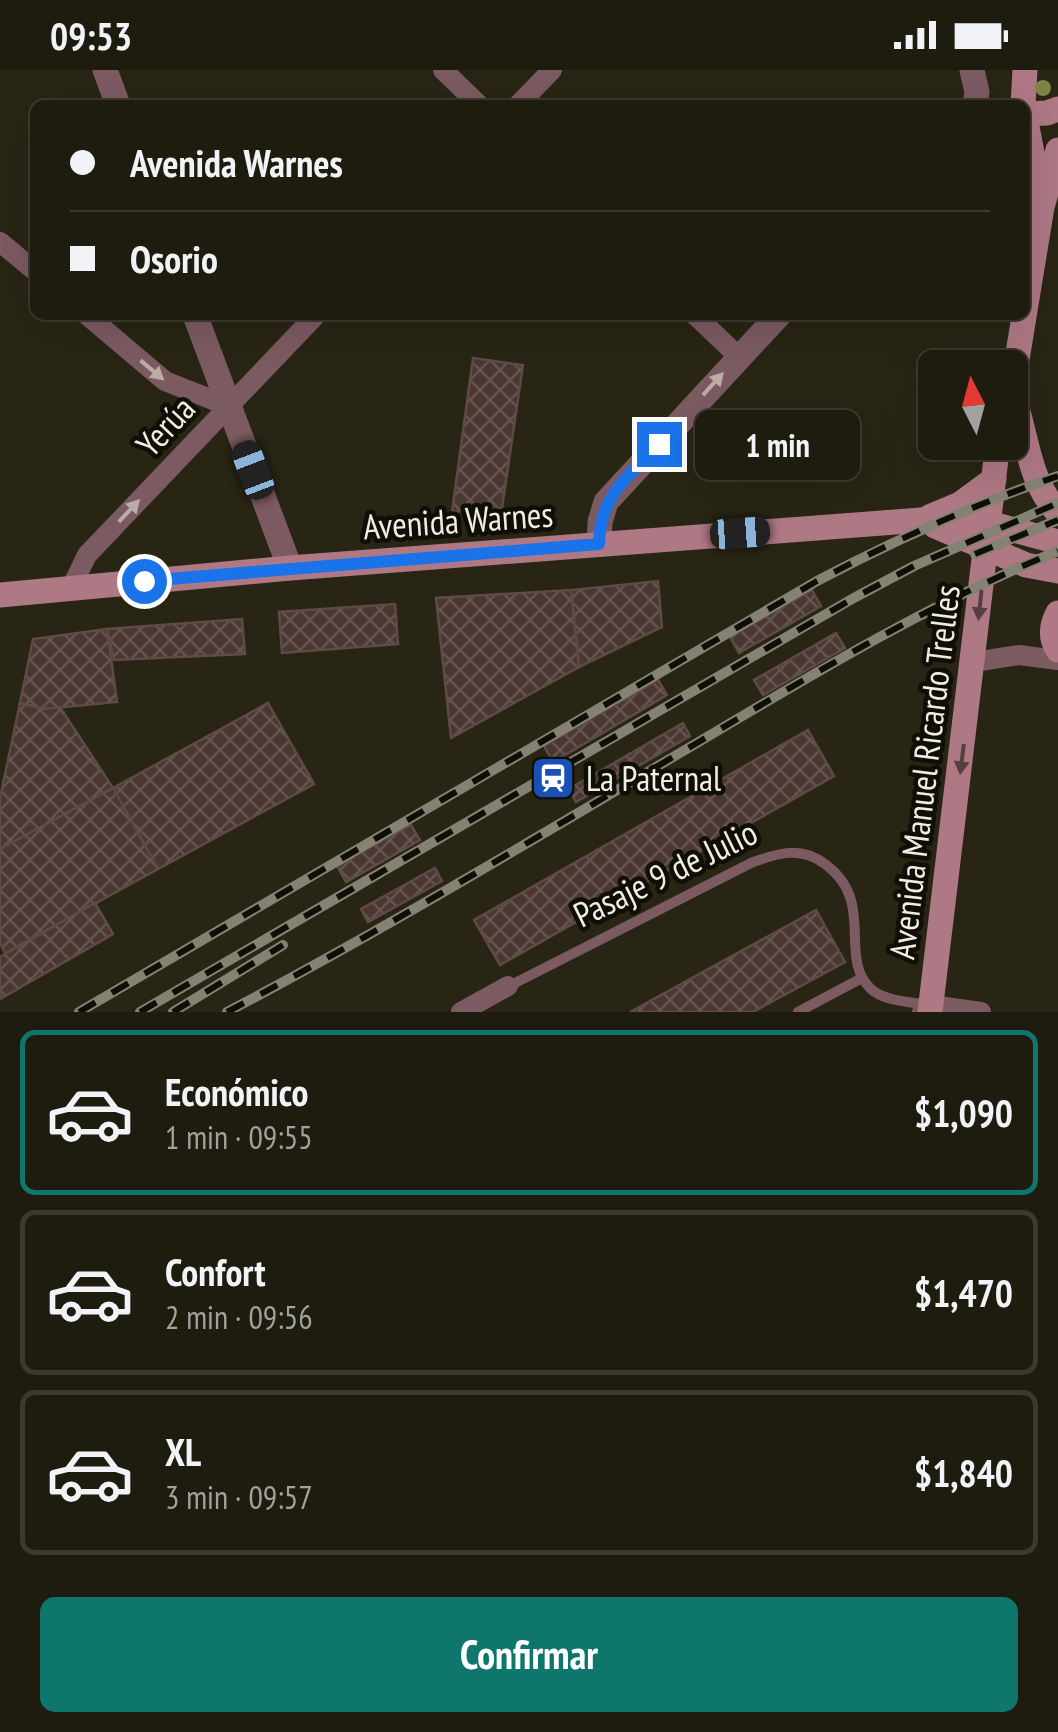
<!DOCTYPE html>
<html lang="es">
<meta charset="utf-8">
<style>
body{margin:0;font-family:"PT Sans Narrow",sans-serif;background:#262518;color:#f1f3f6;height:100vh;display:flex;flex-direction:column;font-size:38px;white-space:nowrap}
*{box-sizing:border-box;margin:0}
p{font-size:32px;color:#a1a19e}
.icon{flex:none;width:55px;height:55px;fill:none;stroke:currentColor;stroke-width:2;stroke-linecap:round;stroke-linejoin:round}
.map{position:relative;height:942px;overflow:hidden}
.panel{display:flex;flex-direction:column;background:#1e1c0f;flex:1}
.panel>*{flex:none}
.top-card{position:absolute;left:30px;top:30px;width:1000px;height:220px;border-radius:15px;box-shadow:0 10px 40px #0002,0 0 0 2px #3c3a2f;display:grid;align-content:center;height:220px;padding:0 40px;background:#1e1c0f}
.needle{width:65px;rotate:354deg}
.buttons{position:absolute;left:918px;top:280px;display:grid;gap:20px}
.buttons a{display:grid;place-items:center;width:110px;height:110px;border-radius:15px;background:#1e1c0f;box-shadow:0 10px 40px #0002,0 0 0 2px #3c3a2f;font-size:50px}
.end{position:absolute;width:45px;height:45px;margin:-22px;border:12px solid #1a73e8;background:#fff;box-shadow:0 0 0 5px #fff}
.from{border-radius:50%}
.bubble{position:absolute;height:70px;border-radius:15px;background:#1e1c0f;box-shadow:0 10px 40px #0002,0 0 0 2px #3c3a2f;font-size:32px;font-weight:700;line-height:70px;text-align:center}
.car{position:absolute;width:30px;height:60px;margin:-30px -15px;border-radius:12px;box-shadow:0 0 8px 2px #0007;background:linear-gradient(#222 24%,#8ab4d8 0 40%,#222 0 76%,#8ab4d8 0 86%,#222 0)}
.top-card b{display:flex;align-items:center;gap:35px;height:95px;font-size:38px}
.top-card b+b{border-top:2px solid #3c3a2f}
.top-card i{width:25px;height:25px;background:#f1f3f6}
ul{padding:18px 0 0;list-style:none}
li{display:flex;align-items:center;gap:30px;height:165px;margin:0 20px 15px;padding:0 20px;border:5px solid #3c3a2f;border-radius:15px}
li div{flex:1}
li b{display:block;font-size:38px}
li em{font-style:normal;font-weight:700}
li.current{border-color:#0f766e}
li>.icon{width:90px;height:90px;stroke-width:1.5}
.button{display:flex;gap:20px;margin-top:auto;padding:20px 40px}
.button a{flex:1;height:115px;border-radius:15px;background:#0f766e;color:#fff;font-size:40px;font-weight:700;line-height:115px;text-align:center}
.status{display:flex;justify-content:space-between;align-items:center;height:70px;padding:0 50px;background:#1e1c0f;direction:ltr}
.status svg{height:28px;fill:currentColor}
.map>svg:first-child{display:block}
.building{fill:url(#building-cross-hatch);stroke:#5f4a46;stroke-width:2.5}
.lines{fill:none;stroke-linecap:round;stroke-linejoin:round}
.service{stroke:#7c5a62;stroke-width:10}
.minor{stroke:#7c5a62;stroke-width:20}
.tertiary{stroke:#7c5a62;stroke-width:25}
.secondary{stroke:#ae7885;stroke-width:25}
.rail-casing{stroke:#848273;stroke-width:10}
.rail{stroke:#0f0e07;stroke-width:6;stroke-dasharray:19;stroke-linecap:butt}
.tree{fill:#7d8544}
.oneway{fill:#bcaba9}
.oneway2{fill:#573e40}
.route{stroke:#1a73e8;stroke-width:12}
.labels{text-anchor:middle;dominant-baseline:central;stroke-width:9;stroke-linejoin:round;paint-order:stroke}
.street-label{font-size:35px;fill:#f0eee3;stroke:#0f0e07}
.poi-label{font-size:35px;fill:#f0eee3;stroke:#0f0e07;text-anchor:start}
</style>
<div class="status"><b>09:53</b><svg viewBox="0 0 49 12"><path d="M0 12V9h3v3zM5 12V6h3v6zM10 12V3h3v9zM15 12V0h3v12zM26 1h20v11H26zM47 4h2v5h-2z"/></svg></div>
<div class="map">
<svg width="1058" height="942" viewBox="0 0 1058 942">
<defs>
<pattern id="building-cross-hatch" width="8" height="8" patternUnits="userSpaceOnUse" patternTransform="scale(2.5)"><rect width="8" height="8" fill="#4a3732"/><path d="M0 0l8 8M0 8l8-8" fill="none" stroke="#645450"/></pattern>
</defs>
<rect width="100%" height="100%" fill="#282514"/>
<g class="building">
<path d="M473,288L523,295L502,438L452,442Z"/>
<path d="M658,511L662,557L579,597L571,520Z"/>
<path d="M571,520L579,597L451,668L436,528Z"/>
<path d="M812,520L821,536L739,583L730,567Z"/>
<path d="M395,534L398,574L282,583L279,542Z"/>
<path d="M242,549L245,584L114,590L107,559Z"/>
<path d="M107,559L117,632L45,639L20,633L33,569Z"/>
<path d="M836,563L845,578L763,625L754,610Z"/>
<path d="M658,610L667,625L553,692L544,676Z"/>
<path d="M20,633L45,639L60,637L113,718L0,779V728Z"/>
<path d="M268,633L314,714L158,799L113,718Z"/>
<path d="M683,653L690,666L576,732L569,719Z"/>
<path d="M808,660L834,706L500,895L474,850Z"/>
<path d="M113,718L158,799L5,883L0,873V779Z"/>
<path d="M411,755L420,770L346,812L337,796Z"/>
<path d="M435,798L442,811L368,852L361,839Z"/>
<path d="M95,833L113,864L0,929V887Z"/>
<path d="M816,840L845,892L753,942H630Z"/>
</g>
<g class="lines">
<g class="service">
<path d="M509,916L753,792C779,783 801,776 825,794C877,832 837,887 871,919C885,932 913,932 930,935"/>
<path d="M798,942L862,908"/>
</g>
<g class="minor">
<path d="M443,0L479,35"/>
<path d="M518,35L552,0"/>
<path d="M0,172L35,201"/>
<path d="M87,245L165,311L228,336"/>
<path d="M695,245L738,286"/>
<path d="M71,518L87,485L316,245"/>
<path d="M974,592L1019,585L1058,590"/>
<path d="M461,942L508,916"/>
<path d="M922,942L931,935L981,942"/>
</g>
<g class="tertiary">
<path d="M105,0L118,35"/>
<path d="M972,0L977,22L975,35"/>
<path d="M195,245L290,498"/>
<path d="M599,474L600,452L606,432L779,245"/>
</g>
<g class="secondary">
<path d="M1023,35L1025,0"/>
<path d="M1025,44L1047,43L1058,39"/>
<path d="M1025,46L1041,130"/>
<path d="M1013,326C1028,367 1027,408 1058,443"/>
<path d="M1010,332L1042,137L1058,80"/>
<path d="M929,447L960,434L994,409"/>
<path d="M935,456L1026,495L1058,501"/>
<path d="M0,525L290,498L921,450L989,453L1058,472"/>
<path d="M1058,543C1051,556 1050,568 1058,580"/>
<path d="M930,942L998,372"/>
</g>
<g class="rail-casing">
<g id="rail">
<path d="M975,484L1058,450"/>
<path d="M79,942L817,511C895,470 975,434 1058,406"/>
<path d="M140,942L852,529L914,496L1058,433"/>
<path d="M173,942L283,875"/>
<path d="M227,942C389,857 545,762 702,670C818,601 933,532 1058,481"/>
</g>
</g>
<use href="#rail" class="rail"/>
</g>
<circle class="tree" cx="1043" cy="18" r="8"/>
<defs><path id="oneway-solid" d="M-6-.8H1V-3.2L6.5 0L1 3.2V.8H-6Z" transform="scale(2.5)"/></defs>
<g class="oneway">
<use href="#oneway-solid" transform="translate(152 300) rotate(40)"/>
<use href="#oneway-solid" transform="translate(713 314) rotate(-48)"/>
<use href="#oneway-solid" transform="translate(129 441) rotate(-47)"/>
</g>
<g class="oneway2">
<use href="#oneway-solid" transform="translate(980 535) rotate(96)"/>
<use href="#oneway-solid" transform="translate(962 689) rotate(97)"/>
</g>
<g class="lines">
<path class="route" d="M144,511L599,474C600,425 627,408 659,374"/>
</g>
<defs>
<g id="station-square" transform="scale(2.25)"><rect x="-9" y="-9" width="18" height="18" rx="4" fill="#1a4fb4" stroke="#0f0e07"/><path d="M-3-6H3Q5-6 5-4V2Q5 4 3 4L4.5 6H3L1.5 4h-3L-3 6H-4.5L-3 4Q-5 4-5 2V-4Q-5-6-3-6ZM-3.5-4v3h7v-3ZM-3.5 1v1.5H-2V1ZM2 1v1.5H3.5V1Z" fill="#fff"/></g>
</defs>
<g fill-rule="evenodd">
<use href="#station-square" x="553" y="708"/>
</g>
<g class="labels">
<g class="street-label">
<text transform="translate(165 356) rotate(-47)">Yerúa</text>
<text transform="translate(458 450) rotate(-4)">Avenida Warnes</text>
<text transform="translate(924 702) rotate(-83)">Avenida Manuel Ricardo Trelles</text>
<text transform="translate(665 803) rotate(-26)">Pasaje 9 de Julio</text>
</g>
<g class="poi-label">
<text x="586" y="708">La Paternal</text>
</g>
</g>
</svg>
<div class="buttons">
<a><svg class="needle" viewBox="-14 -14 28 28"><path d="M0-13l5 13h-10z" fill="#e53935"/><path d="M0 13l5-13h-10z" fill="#a1a19e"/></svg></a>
</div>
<i class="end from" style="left:144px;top:511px"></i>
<i class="end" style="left:659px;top:374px"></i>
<div class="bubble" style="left:695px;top:340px;width:165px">1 min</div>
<i class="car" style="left:253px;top:400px;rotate:339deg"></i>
<i class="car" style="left:740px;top:463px;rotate:86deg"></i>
<div class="top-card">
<b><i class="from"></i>Avenida Warnes</b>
<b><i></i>Osorio</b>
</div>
</div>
<section class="panel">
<ul>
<li class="current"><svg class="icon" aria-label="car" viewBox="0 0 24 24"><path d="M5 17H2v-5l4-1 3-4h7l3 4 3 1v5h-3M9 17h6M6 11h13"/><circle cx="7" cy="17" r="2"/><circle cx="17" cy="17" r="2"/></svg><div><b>Económico</b><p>1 min · 09:55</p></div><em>$1,090</em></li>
<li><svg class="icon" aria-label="car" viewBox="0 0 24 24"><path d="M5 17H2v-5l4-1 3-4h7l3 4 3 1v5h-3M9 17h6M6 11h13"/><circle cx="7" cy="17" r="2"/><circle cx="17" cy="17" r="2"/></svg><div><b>Confort</b><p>2 min · 09:56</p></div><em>$1,470</em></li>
<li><svg class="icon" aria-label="car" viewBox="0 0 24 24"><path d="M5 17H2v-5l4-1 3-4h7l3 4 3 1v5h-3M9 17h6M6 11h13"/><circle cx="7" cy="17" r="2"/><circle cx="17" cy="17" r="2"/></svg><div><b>XL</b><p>3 min · 09:57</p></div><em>$1,840</em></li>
</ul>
<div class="button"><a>Confirmar</a></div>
</section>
